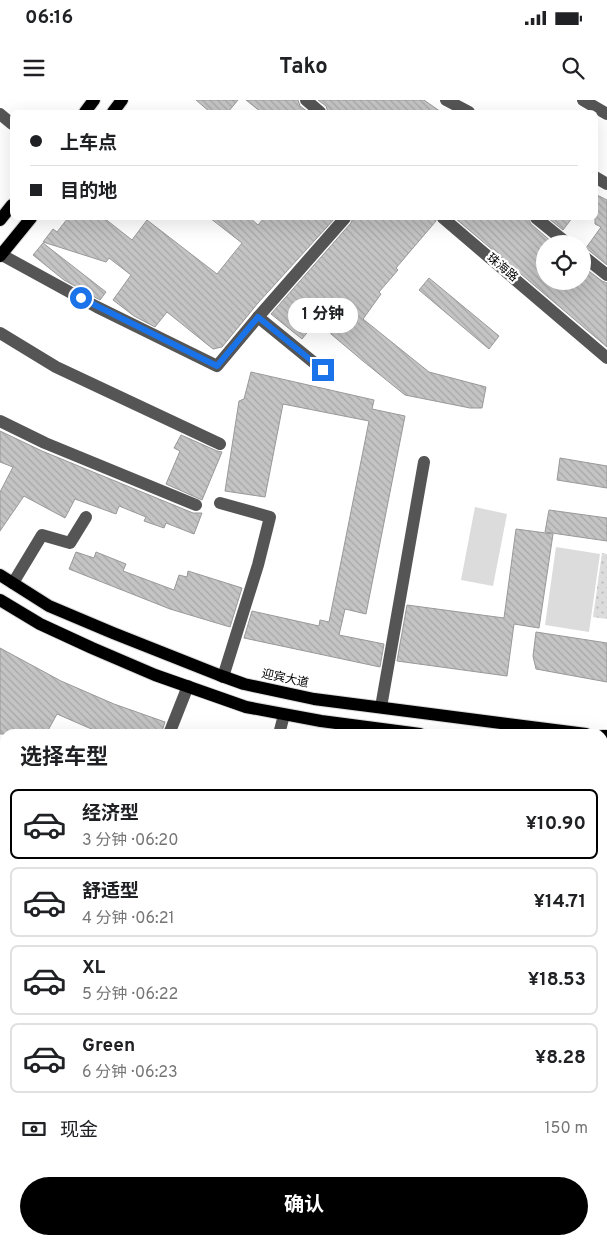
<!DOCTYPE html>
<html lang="zh">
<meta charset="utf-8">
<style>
body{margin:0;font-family:Overpass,"Noto Sans SC",sans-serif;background:#f6f6f6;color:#202124;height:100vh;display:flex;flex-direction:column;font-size:19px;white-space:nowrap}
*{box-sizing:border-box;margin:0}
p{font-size:16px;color:#757577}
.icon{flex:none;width:28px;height:28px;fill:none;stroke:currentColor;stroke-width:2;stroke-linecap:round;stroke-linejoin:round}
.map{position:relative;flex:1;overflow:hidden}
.drawer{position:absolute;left:0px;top:629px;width:608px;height:516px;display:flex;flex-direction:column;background:#fff;border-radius:15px 15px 0 0;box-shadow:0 5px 20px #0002}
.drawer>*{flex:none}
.guide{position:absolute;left:10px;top:10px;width:588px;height:110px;border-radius:8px;box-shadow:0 5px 20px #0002;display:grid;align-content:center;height:110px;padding:0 20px;background:#fff}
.controls{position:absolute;left:536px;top:135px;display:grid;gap:10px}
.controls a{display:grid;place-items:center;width:55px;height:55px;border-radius:50%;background:#fff;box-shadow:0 5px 20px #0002;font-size:25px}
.end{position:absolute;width:22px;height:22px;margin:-11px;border:6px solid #1a73e8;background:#fff;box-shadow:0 0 0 2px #fff}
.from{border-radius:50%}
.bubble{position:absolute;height:35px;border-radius:18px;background:#fff;box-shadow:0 5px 20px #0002;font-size:16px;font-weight:700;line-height:35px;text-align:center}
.guide b{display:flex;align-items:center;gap:18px;height:48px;font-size:19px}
.guide b+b{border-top:1px solid #e0e0e0}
.guide i{width:12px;height:12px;background:#202124}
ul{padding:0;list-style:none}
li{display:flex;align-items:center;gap:15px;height:70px;margin:0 10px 8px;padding:0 10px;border:2px solid #e0e0e0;border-radius:8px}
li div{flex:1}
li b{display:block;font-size:19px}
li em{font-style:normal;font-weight:700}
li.selected{border-color:#000}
li>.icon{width:45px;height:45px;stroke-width:1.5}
h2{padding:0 20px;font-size:22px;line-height:60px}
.pay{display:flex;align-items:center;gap:12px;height:55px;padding:0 20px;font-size:19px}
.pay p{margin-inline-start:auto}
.button{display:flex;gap:10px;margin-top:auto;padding:10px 20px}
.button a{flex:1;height:58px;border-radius:30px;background:#000;color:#fff;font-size:20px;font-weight:700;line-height:58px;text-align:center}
.status{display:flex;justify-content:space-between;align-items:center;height:35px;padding:0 25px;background:#fff;direction:ltr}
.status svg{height:14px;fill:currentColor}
header{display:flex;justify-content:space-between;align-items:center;height:65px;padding:0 20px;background:#fff;font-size:22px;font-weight:700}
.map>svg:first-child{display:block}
.grass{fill:url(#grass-dots)}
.park{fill:#dcdcdc}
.building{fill:url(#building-back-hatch);stroke:#999}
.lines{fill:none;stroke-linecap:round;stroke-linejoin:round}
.major-casing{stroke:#dbdbdb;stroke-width:14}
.minor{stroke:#555;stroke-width:12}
.major{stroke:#000;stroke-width:12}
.route{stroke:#1a73e8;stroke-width:6}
.labels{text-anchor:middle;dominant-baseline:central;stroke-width:4.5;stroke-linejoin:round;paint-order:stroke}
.street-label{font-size:12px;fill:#000;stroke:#fff}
</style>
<div class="status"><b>06:16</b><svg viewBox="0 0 49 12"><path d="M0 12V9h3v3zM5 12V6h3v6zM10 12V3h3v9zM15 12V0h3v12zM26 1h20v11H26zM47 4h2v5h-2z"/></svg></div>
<header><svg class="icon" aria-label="menu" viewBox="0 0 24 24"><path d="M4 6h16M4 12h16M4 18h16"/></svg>Tako<svg class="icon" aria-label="search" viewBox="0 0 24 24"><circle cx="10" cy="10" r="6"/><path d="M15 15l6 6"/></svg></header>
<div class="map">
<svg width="607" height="1144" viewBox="0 0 607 1144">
<defs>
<pattern id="grass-dots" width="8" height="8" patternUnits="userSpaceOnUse" patternTransform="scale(1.25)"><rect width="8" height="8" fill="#dcdcdc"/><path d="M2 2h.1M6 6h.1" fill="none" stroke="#bbb" stroke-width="1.8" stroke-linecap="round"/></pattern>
<pattern id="building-back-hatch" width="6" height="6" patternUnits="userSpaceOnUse" patternTransform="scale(1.25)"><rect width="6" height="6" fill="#c4c4c4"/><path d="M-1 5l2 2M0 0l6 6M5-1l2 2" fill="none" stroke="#a7a7a7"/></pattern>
</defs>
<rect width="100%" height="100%" fill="#fff"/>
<path class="grass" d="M602,453L607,454V519L593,517Z"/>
<g class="park">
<path d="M475,407L507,414L493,486L461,480Z"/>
<path d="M556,447L600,454L589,532L545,525Z"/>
</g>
<g class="building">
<path d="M196,0H238L228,12H210Z"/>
<path d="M246,0H298L300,6L308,12H261Z"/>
<path d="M318,0H424L441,12H328L326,6Z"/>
<path d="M595,94L607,100V165L586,148L601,127L595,124Z"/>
<path d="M68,118H104L132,140L147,120L217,174L242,143L210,118H250L258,125L264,118H335L258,203L222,247L213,249L167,212L155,227L134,216L113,200L131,175L109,158L106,162L43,142L53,129L57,132Z"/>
<path d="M353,118H435L436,121L396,168L398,170L379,192L381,194L363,219L429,272L486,287L482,308H470L405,295L363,261L331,234L325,210L302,239L271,214L351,123Z"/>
<path d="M455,118H528L531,124L553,143L545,144V181H582V166L602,181L607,183V247Z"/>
<path d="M548,118H572L563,130Z"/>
<path d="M43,143L106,192L100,200L64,180L33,155Z"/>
<path d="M429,178L499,236L489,249L419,190Z"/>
<path d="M251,272L374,300L372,309L405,316L366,514L345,509L339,535L384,544L380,567L244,538L252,511L319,526L320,520L329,522L369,321L283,304L265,397L225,391L239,301L244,299Z"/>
<path d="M0,331L42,351L193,413H202L194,434L166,423L164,428L144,421L146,417L119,406L116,414L75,399L65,418L24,396L0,431V392L13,367L0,362Z"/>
<path d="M181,335L217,351L222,352L202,400L166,384L180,351L174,348Z"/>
<path d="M560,358L607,366V388L557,380Z"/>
<path d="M549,410L607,418V441L545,432Z"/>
<path d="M516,429L553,434L539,528L514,524L507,576L397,561L407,505L504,518Z"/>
<path d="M76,452L94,458L96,452L126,464L123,471L174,490L179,475L187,477L188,471L242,488L230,527L170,509L69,469Z"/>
<path d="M536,532L607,543V582L536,569L533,556Z"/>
<path d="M0,548L61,581L114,604L165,622L161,634H103L57,614L46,634H0Z"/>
</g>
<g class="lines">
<g class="major-casing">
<g id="major">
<path d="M85,12L94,0"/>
<path d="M113,12L122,0"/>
<path d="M0,120L12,105"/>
<path d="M0,156L31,118"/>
<path d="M0,475L49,506L113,533L219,575L244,584L314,599L586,634"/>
<path d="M0,500L40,524L92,548L155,575L246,607L321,621L420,634"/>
<path d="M602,636H607"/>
<path d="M602,655L607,656"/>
</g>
</g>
<g class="minor">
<path d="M306,0L320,12"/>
<path d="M446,0L469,12"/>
<path d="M583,0L607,14"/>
<path d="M0,14L12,24"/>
<path d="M595,77L607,84"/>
<path d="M443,118L607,258"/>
<path d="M536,118L568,144"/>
<path d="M2,155L97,207L217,266L258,217"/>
<path d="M582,155L607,175"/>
<path d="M0,233L56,267L220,344"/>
<path d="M323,270L258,217L345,118"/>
<path d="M0,321L45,343L196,405"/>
<path d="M220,403L270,417L258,465L223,577"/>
<path d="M13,483L42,435L70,443L86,417"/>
<path d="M381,607L424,362"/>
<path d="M169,634L188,586"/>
<path d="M279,634L284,615"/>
<path d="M0,688L5,691"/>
<path d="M0,743L5,746"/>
<path d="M0,822L5,825"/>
<path d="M0,895L5,898"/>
<path d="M0,961L5,964"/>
<path d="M602,1025L607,1024"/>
<path d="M602,1087L607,1086"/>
<path d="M198,1144L203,1140"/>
<path d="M468,1144L469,1140"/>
</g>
<use href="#major" class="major"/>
</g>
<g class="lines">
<path class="route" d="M81,198L217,266L258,217L323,270"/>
</g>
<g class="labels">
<g class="street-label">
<text transform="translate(502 168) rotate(40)">珠海路</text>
<text transform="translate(285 579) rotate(12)">迎宾大道</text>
</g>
</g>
</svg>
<div class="controls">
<a><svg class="icon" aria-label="locate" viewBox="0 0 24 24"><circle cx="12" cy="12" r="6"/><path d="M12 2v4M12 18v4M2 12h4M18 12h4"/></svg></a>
</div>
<i class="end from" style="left:81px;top:198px"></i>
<i class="end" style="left:323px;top:270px"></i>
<div class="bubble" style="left:288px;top:198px;width:70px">1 分钟</div>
<div class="guide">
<b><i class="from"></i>上车点</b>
<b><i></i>目的地</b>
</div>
<section class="drawer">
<h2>选择车型</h2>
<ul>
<li class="selected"><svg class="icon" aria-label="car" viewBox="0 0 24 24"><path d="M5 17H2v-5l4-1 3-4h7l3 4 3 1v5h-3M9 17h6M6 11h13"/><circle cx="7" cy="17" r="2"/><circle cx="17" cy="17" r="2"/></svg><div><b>经济型</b><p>3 分钟 · 06:20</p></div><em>¥10.90</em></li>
<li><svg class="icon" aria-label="car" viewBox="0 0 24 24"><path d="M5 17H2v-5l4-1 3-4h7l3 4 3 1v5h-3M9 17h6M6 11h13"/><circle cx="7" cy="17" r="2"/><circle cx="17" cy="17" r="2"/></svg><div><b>舒适型</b><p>4 分钟 · 06:21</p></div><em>¥14.71</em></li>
<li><svg class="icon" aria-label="car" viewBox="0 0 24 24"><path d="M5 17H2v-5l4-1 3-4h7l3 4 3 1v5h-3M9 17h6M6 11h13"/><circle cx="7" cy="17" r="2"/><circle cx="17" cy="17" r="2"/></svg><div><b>XL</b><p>5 分钟 · 06:22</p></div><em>¥18.53</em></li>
<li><svg class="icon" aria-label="car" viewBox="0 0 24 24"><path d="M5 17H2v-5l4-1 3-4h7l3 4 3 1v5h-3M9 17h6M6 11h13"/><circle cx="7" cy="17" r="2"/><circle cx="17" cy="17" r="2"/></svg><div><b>Green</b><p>6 分钟 · 06:23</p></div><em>¥8.28</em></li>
</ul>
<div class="pay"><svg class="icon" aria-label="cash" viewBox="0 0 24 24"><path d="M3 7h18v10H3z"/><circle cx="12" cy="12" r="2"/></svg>现金<p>150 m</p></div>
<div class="button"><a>确认</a></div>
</section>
</div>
